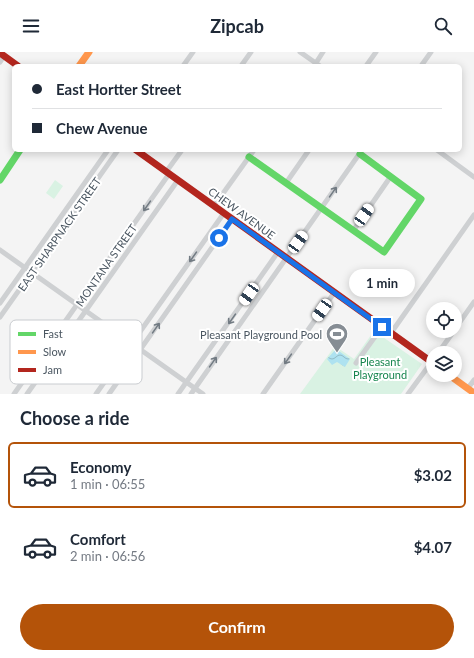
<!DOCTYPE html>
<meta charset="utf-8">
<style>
body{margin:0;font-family:Lato,sans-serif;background:#f2f2f3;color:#1f2937;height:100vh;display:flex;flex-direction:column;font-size:15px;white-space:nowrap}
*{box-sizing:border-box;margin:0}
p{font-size:13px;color:#747a83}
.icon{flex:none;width:22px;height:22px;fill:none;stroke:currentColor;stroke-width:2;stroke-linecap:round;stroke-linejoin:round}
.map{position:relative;height:342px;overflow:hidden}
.drawer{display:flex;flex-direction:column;background:#fff;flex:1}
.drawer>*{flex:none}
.hud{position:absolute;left:12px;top:12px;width:450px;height:88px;border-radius:6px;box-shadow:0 2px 10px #0003;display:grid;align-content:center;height:88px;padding:0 20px;background:#fff}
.tools{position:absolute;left:426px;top:250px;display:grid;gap:8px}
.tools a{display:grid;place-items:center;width:36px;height:36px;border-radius:50%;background:#fff;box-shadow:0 2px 10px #0003;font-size:20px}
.end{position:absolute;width:18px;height:18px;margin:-9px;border:5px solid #1a73e8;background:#fff;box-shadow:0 0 0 2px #fff}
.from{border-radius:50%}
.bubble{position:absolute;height:28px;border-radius:14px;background:#fff;box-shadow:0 2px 10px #0003;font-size:13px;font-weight:700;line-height:28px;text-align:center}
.car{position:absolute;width:12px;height:24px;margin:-12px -6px;border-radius:5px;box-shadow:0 0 3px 1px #0007;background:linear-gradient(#fff 24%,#345 0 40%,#fff 0 76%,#345 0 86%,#fff 0)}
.hud b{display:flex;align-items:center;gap:14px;height:38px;font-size:15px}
.hud b+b{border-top:1px solid #e0e1e3}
.hud i{width:10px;height:10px;background:#1f2937}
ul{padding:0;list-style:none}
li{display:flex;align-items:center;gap:12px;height:66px;margin:0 8px 6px;padding:0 12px;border:2px solid transparent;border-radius:6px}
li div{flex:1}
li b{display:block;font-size:15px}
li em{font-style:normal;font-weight:700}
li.selected{border-color:#b45309}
li>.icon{width:36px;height:36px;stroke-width:1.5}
h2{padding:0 20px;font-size:18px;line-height:48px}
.button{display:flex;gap:8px;margin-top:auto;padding:8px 20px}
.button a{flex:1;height:46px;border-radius:24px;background:#b45309;color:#fff;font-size:16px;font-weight:700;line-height:46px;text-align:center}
header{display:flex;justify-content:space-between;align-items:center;height:52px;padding:0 20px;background:#fff;font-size:18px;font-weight:700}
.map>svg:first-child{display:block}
.park{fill:#d9f2e3}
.water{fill:url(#water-waves)}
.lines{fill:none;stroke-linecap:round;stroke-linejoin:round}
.street{stroke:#ced0d2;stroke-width:5}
.fast{stroke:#63d668;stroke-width:7}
.slow{stroke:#ff974d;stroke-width:7}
.jam{stroke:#b3261e;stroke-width:7}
.oneway{stroke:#727b83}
.route{stroke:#1a73e8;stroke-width:5}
.labels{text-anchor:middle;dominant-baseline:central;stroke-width:4;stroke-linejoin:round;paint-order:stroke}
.street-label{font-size:11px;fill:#4a5661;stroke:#fff}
.poi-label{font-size:11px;fill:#4a5661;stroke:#fff;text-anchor:end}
.park-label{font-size:11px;fill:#17864f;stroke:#fff}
.key{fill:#fff;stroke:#c9ccd0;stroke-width:1}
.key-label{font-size:11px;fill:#4a5661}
</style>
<header><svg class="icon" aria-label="menu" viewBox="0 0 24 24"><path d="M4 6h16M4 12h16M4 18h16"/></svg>Zipcab<svg class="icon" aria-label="search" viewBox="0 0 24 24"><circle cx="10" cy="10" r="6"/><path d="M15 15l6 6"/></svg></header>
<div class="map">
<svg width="474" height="342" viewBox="0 0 474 342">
<defs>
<pattern id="water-waves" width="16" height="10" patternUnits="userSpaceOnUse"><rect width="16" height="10" fill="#aee2f0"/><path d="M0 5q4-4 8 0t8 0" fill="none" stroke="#90bac6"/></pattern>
</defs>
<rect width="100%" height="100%" fill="#f4f4f4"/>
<g class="park">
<path d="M55,128L63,134L54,147L46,141Z"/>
<path d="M374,279L422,312L401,342H300L335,294L354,307Z"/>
</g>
<path class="water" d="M336,297L350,307L345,315L337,310L332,313L327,307Z"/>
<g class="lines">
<g class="street">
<path d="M300,0L320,14"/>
<path d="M0,10L4,4"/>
<path d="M183,14L193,0"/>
<path d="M241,14L251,0"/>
<path d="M314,14L323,0"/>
<path d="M366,14L376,0"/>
<path d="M421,14L431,0"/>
<path d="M437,98L474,125"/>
<path d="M166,120L182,98"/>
<path d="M286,131L309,98"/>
<path d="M214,154L254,98"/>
<path d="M353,179L391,124"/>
<path d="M0,198L203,342"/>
<path d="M0,251L108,98"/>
<path d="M0,265L118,98"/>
<path d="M455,277L474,250"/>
<path d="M391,281L474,163"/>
<path d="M438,301L454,279"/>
<path d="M356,311L382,275"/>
<path d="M468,336L474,328"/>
<path d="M14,342L169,122"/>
<path d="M27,342L178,128"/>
<path d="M96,342L224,161"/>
<path d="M109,342L232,167"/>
<path d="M178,342L278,200"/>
<path d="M191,342L362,98"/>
<path d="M263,342L334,241"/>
<path d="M408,342L433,308"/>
</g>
<g class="fast">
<path d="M249,105L384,200L421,147L360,102"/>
<path d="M0,128L20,98"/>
</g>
<g class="slow">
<path d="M79,14L89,0"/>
<path d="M449,323L474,341"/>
</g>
<g class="jam">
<path d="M0,1L18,14"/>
<path d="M136,98L433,311"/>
</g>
</g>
<defs><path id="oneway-shaft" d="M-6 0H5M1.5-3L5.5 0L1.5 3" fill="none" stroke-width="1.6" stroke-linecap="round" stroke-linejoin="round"/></defs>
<g class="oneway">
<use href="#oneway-shaft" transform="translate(333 140) rotate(-55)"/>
<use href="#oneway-shaft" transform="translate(147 154) rotate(125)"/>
<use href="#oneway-shaft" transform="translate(193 205) rotate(125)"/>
<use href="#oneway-shaft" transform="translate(232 267) rotate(125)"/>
<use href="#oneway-shaft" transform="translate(156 276) rotate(-55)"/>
<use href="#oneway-shaft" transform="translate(288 307) rotate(125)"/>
<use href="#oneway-shaft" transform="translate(213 310) rotate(-55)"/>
</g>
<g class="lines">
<path class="route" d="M219,186L232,167L382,275"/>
</g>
<defs>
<g id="stadium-pin" transform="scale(1.15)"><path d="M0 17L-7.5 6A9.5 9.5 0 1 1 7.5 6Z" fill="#868d94" stroke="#fff"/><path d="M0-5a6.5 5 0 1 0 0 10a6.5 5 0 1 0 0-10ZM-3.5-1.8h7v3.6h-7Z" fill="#fff"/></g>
</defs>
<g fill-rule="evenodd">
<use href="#stadium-pin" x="337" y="282"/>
</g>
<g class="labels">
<g class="street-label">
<text transform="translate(242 161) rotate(36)">CHEW AVENUE</text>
<text transform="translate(59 182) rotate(-55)">EAST SHARPNACK STREET</text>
<text transform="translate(106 213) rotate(-55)">MONTANA STREET</text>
</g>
<g class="poi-label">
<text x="322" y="282">Pleasant Playground Pool</text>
</g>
<g class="park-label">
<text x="380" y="309">Pleasant<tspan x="380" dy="13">Playground</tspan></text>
</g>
</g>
<rect x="10" y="268" width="132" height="64" rx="6" class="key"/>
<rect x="18" y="280" width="18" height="4" fill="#63d668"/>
<rect x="18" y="298" width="18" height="4" fill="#ff974d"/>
<rect x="18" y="316" width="18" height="4" fill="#b3261e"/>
<g class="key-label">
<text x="43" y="286">Fast</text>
<text x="43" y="304">Slow</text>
<text x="43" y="322">Jam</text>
</g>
</svg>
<div class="tools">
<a><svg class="icon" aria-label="locate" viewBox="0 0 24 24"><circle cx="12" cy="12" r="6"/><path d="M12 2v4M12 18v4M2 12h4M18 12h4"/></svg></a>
<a><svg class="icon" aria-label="layers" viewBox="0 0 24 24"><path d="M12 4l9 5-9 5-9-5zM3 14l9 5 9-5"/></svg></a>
</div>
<i class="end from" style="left:219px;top:186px"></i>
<i class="end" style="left:382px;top:275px"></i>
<div class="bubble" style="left:349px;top:217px;width:66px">1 min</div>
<i class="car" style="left:364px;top:163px;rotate:35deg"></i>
<i class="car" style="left:298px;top:190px;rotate:35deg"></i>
<i class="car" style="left:249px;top:242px;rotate:215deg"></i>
<i class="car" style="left:322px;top:258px;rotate:215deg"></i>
<div class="hud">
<b><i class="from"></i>East Hortter Street</b>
<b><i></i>Chew Avenue</b>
</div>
</div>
<section class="drawer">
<h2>Choose a ride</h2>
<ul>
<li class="selected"><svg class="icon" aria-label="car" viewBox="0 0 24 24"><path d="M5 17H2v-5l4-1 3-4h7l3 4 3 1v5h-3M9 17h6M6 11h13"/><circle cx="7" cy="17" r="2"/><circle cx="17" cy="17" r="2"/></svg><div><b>Economy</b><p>1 min · 06:55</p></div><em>$3.02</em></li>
<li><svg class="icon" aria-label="car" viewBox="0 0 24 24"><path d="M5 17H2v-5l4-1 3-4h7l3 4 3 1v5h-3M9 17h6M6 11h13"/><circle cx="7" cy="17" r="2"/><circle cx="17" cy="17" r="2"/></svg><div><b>Comfort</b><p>2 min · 06:56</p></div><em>$4.07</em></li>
</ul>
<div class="button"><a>Confirm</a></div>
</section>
